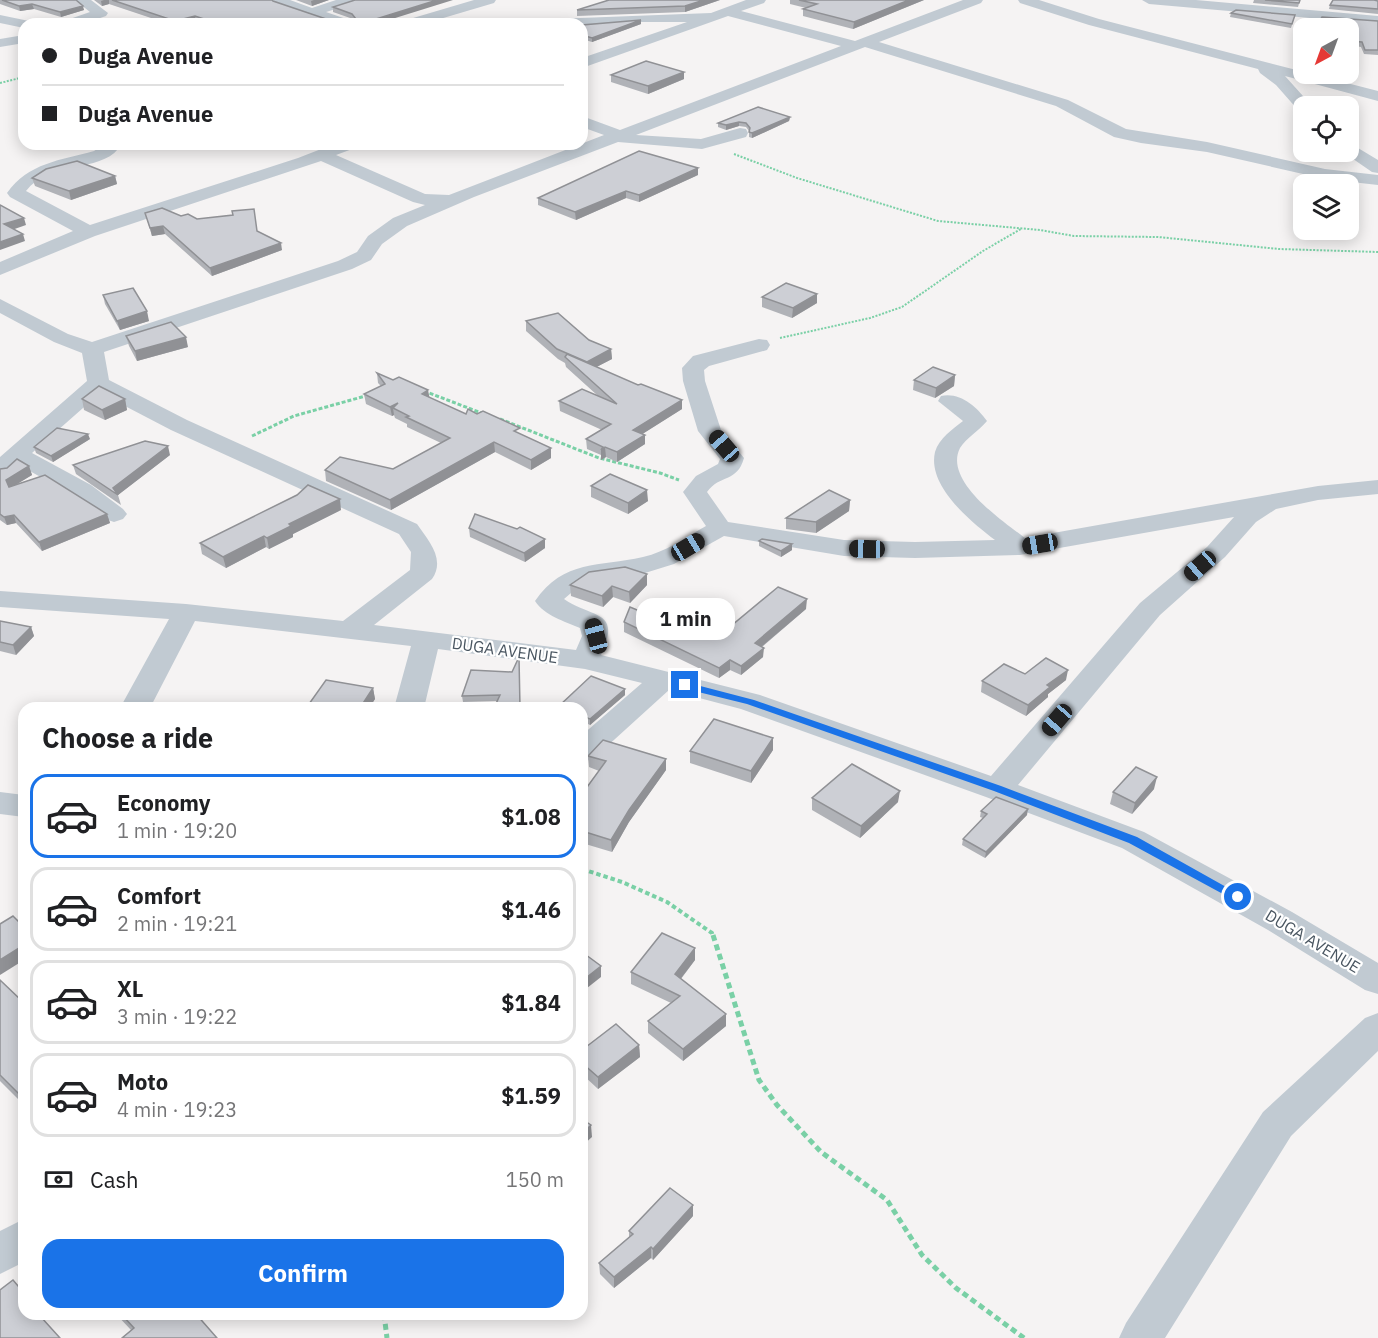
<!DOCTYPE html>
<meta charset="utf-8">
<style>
body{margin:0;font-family:"IBM Plex Sans",sans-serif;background:#f6f6f6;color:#202124;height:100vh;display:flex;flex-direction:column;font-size:22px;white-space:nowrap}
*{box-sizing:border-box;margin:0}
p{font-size:20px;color:#757577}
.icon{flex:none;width:33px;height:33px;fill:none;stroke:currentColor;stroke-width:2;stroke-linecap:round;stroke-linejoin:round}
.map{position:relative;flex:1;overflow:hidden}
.panel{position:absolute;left:18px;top:702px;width:570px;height:618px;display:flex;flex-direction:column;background:#fff;border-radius:18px;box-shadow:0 3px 15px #0003}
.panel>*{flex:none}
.hud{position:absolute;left:18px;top:18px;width:570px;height:132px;border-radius:18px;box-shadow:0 3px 15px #0003;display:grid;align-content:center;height:132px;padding:0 24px;background:#fff}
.needle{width:39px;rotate:221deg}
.tools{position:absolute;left:1293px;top:18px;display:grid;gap:12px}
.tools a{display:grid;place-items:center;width:66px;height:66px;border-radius:12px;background:#fff;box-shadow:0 3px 15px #0003;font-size:30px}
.end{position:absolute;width:27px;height:27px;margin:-14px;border:8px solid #1a73e8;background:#fff;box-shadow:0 0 0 3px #fff}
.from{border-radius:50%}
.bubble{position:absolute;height:42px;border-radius:18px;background:#fff;box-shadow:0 3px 15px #0003;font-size:20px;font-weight:700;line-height:42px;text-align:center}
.car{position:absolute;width:18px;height:36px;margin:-18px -9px;border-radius:8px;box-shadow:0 0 4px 2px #0007;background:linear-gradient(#222 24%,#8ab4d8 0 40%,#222 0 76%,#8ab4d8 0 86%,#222 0)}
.hud b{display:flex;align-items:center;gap:21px;height:57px;font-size:22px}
.hud b+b{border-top:2px solid #e0e0e0}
.hud i{width:15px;height:15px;background:#202124}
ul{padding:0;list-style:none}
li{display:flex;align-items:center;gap:18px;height:84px;margin:0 12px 9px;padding:0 12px;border:3px solid #e0e0e0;border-radius:18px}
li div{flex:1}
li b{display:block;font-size:22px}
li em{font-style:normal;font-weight:700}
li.active{border-color:#1a73e8}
li>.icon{width:54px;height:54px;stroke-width:1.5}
h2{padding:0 24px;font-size:27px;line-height:72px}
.pay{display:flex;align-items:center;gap:15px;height:66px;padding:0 24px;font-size:22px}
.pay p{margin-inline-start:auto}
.cta{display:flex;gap:12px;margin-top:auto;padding:12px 24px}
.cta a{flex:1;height:69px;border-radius:18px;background:#1a73e8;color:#fff;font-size:24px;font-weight:700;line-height:69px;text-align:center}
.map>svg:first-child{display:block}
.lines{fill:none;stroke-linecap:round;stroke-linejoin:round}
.path-far3{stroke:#7ad0a6;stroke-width:2;stroke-dasharray:2 1.5;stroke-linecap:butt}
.path-far2{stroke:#7ad0a6;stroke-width:3;stroke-dasharray:4 2;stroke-linecap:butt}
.path-far1{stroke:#7ad0a6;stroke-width:4;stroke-dasharray:4.5 3;stroke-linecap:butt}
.path{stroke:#7ad0a6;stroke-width:5;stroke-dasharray:6 4;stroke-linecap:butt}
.minor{fill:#c1cad2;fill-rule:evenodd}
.wall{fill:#b0b2b7}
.shaded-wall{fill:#909195}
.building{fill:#cdcfd5;stroke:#909195;stroke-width:1.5}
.route{fill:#1a73e8}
.labels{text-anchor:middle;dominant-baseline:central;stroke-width:4.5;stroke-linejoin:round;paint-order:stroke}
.street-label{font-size:16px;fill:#4a5661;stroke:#fff}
</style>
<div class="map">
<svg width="1378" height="1338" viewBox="0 0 1378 1338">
<rect width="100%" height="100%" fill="#f5f3f3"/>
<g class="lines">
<g class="path-far3">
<path d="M0,83L24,77"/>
<path d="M734,154L797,178L938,221L1040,230L1074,236L1158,237L1279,249L1378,252"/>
<path d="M780,338L870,318L902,307L983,251L1021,229"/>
</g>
<g class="path-far2">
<path d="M424,391L484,414"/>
<path d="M500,419L599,458L660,473L679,480"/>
<path d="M252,436L294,416L369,395"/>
</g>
<path class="path-far1" d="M582,869L622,882L667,902L712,933L713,937"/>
<g class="path">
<path d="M713,935L759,1080L777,1105L821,1152L887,1200L922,1255L956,1288L1024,1338"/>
<path d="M384,1314L387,1338"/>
</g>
<g class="minor">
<path d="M75,0H91L108,13L106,16L83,24H62L64,21L90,12Z"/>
<path d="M273,0H290L312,8L336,0H357L355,3L326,12L352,21L354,24H333L274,4Z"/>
<path d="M474,0H496L494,3L423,24H401L403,21Z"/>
<path d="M746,0H766L764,3L741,11L855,41L963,0H983L981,3L879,42L1068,100L1126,129L1207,142L1325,169L1378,175V185L1325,179L1207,152L1141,143L1114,137L1056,106L865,47L636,135L701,139L740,128L746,129L748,133L746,137L702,149L618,142L474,197L407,226L382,244L371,260L352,269L104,352L109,380L187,420L417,524C428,540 446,559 432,579L374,625L576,650L582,636L580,628C564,621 545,616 535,601C564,559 599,567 643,557C666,552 686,537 706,526L683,492L696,476L718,464L720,459L698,431L683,381L682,368L693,356L759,339L767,340L770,345L767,350L709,366L704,370L705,381L721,430L744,458C737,483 720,474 707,492L728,522L844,540L915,542L995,540C971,522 927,486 935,452C939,438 953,429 963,421L938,401L941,396C960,392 976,406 987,421C979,431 966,438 960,448C943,481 1004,522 1025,538L1318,486L1378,480V494L1318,500L1276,509L1256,522L1225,557L1160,615L1018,785L1144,832L1292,912L1378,963V994L1365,990L1268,930L1122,848L986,797L741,709L669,690L593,759L582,762V735L642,683L585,669L438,649L424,708H394L411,646L195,621L150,708H120L169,619L0,607V591L186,604L343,621L410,570L411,552L399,534L171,430L100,393L32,453L91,485L123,509L127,514L123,519L114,522L105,519L73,495L19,465L9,474L0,476V457L87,381L82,353L54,342L0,313V299L68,334L92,342L338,261L357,252L368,236L393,218L425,205L413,202L321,161L95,236L0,275V262L73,231L10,197L7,193C28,163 61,160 94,151L100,147V144H116L118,149C100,172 49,161 26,191L90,225L298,158L334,144H357L355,148L336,155L425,194L449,195L604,135L582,127V116L620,130L841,46L728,16L582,68V58L687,22H640L582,27V24H497L499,21L711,13ZM1234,517L1207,547L1140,603L991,776L760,695L601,655C622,609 593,619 564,599L578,587L589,581L645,573L674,564L724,536L844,556L915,558L1020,555Z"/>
<path d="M1018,0H1039L1099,19L1378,91V101L1285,76L1312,106H1304V112L1298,110L1276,85L1260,73L1258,69L1089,25L1020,3Z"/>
<path d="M1142,0H1196L1378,16V24L1149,4Z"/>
<path d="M0,15L29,21L31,24H24V28L0,23Z"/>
<path d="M24,35V43L0,47V39Z"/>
<path d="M1348,142L1378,160V173L1372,172L1343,152H1348Z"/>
<path d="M0,792L24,795V817L0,814Z"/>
<path d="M1378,1013V1051L1291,1136L1165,1338H1119L1126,1323L1263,1112L1365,1018Z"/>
<path d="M24,1219V1262L0,1274V1231Z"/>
</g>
</g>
<g class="wall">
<path d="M0,0H76L84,10L61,17L34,9L20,11L0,4Z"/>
<path d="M94,0H272L273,1L332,21H353V19L333,12V7L355,0L376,24H205L196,21L184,24H169L109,4L102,6Z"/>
<path d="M296,0H329L312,6Z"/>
<path d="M720,0L685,12L577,16V10Z"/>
<path d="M790,0H924L853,29L803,16V9L806,8L790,4Z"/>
<path d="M1254,0H1300L1298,7L1253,3Z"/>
<path d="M1378,1V14L1329,9L1330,5Z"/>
<path d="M1231,13L1295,15L1291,28L1230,17Z"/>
<path d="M1378,21V55L1364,54L1361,47L1348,45V28H1315Z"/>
<path d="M641,24L592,42L582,39V25Z"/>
<path d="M611,75L684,79L648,94L611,82Z"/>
<path d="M790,117L789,121L752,138L749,137V131L746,127L739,126L726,130L718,127V123Z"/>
<path d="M505,144H528L517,148Z"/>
<path d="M698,175L639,202L626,198L576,220L538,205V198Z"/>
<path d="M115,176L117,184L71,200L35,186L32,178Z"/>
<path d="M145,213L197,219L257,231L282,250L212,276L165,234L152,236Z"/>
<path d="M817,294V303L792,318L762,307V297Z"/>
<path d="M103,295L149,321L120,330L105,304Z"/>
<path d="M526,321L589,340L611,349L612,359L596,367L682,409L642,434L645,435V444L617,462L606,457L601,460V455L587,449L586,439L602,430L560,411L559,401L597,395L566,367L565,363L558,359L526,331Z"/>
<path d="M126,336L188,347L137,361L129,346Z"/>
<path d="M377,373L466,414L520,434L551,458L531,470L495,452L391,510L326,481L325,470L393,469L441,443L407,427V424L395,418L394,415L392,416L366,404L364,394L381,386L378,383Z"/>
<path d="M955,375L954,386L935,398L913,390L914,380Z"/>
<path d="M82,399H125L127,410L105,420L84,410Z"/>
<path d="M90,439L53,462L36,453L34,447Z"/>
<path d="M170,455L118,495L121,505L76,474L73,465Z"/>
<path d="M29,466L32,475L15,485L107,514L110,523L42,551L16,523L7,525L0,520V469Z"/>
<path d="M591,486L648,501L628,514L591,497Z"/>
<path d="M850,500L849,511L816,533L786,529V518Z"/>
<path d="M341,510L293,534V537L269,549L266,547L226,568L202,554L200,543Z"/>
<path d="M469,528L517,529L545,539V548L525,562L470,537Z"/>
<path d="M759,541L792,544V550L781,557L759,546Z"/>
<path d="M570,585H647L630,603L613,597L603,607L571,596Z"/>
<path d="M806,609L762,647L763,657L741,675L730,670L719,678L624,632V622L685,630L732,625Z"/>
<path d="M0,621L31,627L34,636L16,655L0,651Z"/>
<path d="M512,672L498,701L463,702L462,696Z"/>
<path d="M1025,674L1066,680L1048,694V697L1026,716L981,692L982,681Z"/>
<path d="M373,688L375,699L369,708H310L309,704Z"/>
<path d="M625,689V695L590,725L582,721V708H560L559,706Z"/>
<path d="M773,750L751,783L690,763V751Z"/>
<path d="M588,756L666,770L629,822L612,852L582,843V794L599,771L589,767Z"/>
<path d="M1154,789L1132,814L1110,804L1113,792Z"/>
<path d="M812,798L898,802L860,838L812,810Z"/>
<path d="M981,811L1027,815L985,858L962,845L963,839L983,818L980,817Z"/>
<path d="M695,960L681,979L726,1014V1026L683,1061L648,1033V1021L671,1003L631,984V972Z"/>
<path d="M0,980L21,1000L24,998V1105L0,1081Z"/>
<path d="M639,1045L640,1057L598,1089L582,1074V1050Z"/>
<path d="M693,1216L653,1260L651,1258L614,1288L600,1274L599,1263L629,1237V1231Z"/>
<path d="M116,1314H196L131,1330Z"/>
</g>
<g class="shaded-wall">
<path d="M104,0H109V4L102,6L101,1Z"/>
<path d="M314,0H329L312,6L311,1Z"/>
<path d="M437,0H453L376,24H360Z"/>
<path d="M704,0H720L685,12V6Z"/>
<path d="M909,0H924L853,29L854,22Z"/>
<path d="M32,4L34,9L20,11L19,6Z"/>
<path d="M83,6L84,10L61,17L60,12Z"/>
<path d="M195,16L196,21L184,24H175V21Z"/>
<path d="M641,20V24L592,42V38Z"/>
<path d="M684,72V79L648,94V86Z"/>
<path d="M790,117L789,121L752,138V133Z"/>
<path d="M739,122V126L726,130V125Z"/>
<path d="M517,144H528L517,148Z"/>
<path d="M698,168V175L639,202V195Z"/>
<path d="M115,176L117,184L71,200L69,191Z"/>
<path d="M626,191V198L576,220L575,212Z"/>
<path d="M24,218L26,225L6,232L4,224Z"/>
<path d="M163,226L165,234L152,236L150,228Z"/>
<path d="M23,234L25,241L0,250V242Z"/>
<path d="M281,243L282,250L212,276L210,268Z"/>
<path d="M817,294V303L792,318L793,308Z"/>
<path d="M147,311L149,321L120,330L117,321Z"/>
<path d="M186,337L188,347L137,361L135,351Z"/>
<path d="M611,349L612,359L587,372V362Z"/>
<path d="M955,375L954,386L935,398L936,388Z"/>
<path d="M428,390L430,400L422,394Z"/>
<path d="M125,399L127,410L105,420L102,410Z"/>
<path d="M682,400V409L633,440V430Z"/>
<path d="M398,403L393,408L394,415L392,416L390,407Z"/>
<path d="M88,434L90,439L53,462L51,456Z"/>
<path d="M645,435V444L617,462V452Z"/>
<path d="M494,442L495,452L391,510L390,500Z"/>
<path d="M168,446L170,455L118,495L113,488Z"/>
<path d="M605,447L606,457L601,460V450Z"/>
<path d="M551,448V458L531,470V460Z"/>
<path d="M29,466L32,475L9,489L6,480Z"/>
<path d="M647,490L648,501L628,514V503Z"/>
<path d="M340,499L341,510L293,534V537L269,549L267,538L289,524Z"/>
<path d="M850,500L849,511L816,533V522Z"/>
<path d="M107,514L110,523L42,551L39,542Z"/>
<path d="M14,515L16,523L7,525L4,517Z"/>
<path d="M264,536L266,547L226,568L223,557Z"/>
<path d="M545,539V548L525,562L524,553Z"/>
<path d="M792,544V550L781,557V551Z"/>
<path d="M647,574V585L630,603L629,592Z"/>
<path d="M612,586L613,597L603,607L602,596Z"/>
<path d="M807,599L806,609L754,653L755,643Z"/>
<path d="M31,627L34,636L16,655L13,645Z"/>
<path d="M764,648L763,657L741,675V666Z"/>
<path d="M730,660V670L719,678V668Z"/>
<path d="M1068,670L1066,680L1048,694V697L1026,716L1028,705L1047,685Z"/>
<path d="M373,688L375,699L369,708H360Z"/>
<path d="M625,689V695L590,725V719Z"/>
<path d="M773,738V750L751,783V771Z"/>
<path d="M666,759V770L629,822L612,852L611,840L629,810Z"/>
<path d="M1157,777L1154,789L1132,814L1135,803Z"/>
<path d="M900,791L898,802L860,838L861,826Z"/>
<path d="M1028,809L1027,815L985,858L986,852Z"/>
<path d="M24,945V960L0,975V960Z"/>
<path d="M695,948V960L675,986V974Z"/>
<path d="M601,966V977L582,992V981Z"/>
<path d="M726,1014V1026L683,1061V1049Z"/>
<path d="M639,1045L640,1057L598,1089V1077Z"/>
<path d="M591,1125L592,1137L582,1146V1134Z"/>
<path d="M693,1205V1216L653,1260V1249Z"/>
<path d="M651,1247V1258L614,1288V1277Z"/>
</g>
<g class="building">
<path d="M2,0H76L83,6L60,12L32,4L19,6Z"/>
<path d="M112,0H272L273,1L332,21H353L356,19L352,14L333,7L355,0H437L360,24H219L195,16L175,21Z"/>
<path d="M609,0H704L685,6L577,10Z"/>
<path d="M799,0H909L854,22L803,9L817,4Z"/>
<path d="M1265,0H1300L1299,3Z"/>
<path d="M1333,0H1374L1378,1V9L1330,5Z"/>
<path d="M1236,10L1295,15L1292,24L1231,13Z"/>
<path d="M1322,17L1378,21V50H1365L1362,42L1348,41V28H1315Z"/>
<path d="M641,20L592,38L582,35V25Z"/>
<path d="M575,22H580L581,24H570Z"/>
<path d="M646,61L684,72L648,86L611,75Z"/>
<path d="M758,107L790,117L752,133L749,132L750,128L746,123L739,122L726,125L718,123Z"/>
<path d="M639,151L698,168L639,195L626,191L575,212L538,198Z"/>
<path d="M77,161L115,176L69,191L32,178L46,169Z"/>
<path d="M0,205L24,218L4,224L23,234L0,242Z"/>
<path d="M162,208L181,216L188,214L197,219L233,215L232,211L254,209L257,231L281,243L210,268L163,226L150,228L145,213Z"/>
<path d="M786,283L817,294L793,308L762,297Z"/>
<path d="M133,288L147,311L117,321L103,295Z"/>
<path d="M558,313L589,340L611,349L587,362L557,349L526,321Z"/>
<path d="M171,322L186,337L135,351L126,336Z"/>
<path d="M567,354L638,385L641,384L682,400L633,430L645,435L617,452L605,447L601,450L603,447L586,439L611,424L559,401L582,389L617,404L565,357Z"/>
<path d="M933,367L955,375L936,388L914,380Z"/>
<path d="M377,373L393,380L399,377L428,390L422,394L466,414L468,409L477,414L483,411L520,428L514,431L551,448L531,460L494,442L390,500L325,470L340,457L393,469L450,438L406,417L409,416L393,408L398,403L390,407L364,394L385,384Z"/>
<path d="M99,386L125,399L102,410L82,399Z"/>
<path d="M57,428L88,434L51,456L34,447Z"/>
<path d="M145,441L168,446L113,488L118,495L73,465Z"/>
<path d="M17,459L29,466L6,480L9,487L45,475L107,514L39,542L14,515L4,517L0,514V469L7,468Z"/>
<path d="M610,474L647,490L628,503L591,486Z"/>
<path d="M308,485L340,499L289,524L291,526L267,538L264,536L223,557L200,543L297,495Z"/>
<path d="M829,490L850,500L816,522L786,518Z"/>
<path d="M475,514L517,529L520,527L545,539L524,553L469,528Z"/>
<path d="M762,539L792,544L781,551L759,541Z"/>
<path d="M625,567L647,574L629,592L612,586L602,596L570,585L589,572Z"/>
<path d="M778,587L807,599L755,643L764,648L741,666L730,660L719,668L624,622L630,607L685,630L709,613L732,625Z"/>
<path d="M0,621L31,627L13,645L0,642Z"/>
<path d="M519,657L520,708H494L500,695L462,696L471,670L512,672Z"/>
<path d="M1046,658L1068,670L1047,685L1050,687L1028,705L982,681L1004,664L1025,674Z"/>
<path d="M591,676L625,689L590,719L582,716V708H564L559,706Z"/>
<path d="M326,680L373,688L360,708H331L309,704Z"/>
<path d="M714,719L773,738L751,771L690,751Z"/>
<path d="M603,740L666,759L629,810L611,840L582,831V794L606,761L588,756Z"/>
<path d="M852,764L900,791L861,826L812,798Z"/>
<path d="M1136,767L1157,777L1135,803L1113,792Z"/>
<path d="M996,797L1028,809L986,852L963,839L987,814L981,811Z"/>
<path d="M13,916L24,927V945L0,960V924Z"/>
<path d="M662,933L695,948L675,974L726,1014L683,1049L648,1021L680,996L631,972Z"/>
<path d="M582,952L601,966L582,981Z"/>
<path d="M0,980L21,1000L24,998V1099L0,1075Z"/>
<path d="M616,1024L639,1045L598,1077L582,1063V1050Z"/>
<path d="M582,1119L591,1125L582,1134Z"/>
<path d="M670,1188L693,1205L653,1249L651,1247L614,1277L599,1263L633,1234L629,1231Z"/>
<path d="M13,1280L24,1293V1314H41L43,1316L41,1317L60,1338H0V1290Z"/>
<path d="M121,1314H196L217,1338H122L134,1328Z"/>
</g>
<path class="route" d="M685,682L754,700L1001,786L1137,837L1244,897L1242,900H1234L1129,843L994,791L747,704L682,688V683Z"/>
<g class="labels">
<g class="street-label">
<text transform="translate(505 650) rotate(8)">DUGA AVENUE</text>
<text transform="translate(1313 941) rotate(31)">DUGA AVENUE</text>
</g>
</g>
</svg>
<div class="tools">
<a><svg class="needle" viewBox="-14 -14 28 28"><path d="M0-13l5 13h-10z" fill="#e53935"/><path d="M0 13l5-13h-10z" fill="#757577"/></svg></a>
<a><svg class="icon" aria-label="locate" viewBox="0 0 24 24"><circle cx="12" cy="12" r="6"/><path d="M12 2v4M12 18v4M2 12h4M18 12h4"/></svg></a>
<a><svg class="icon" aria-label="layers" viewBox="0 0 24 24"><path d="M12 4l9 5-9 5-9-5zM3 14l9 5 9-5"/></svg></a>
</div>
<i class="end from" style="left:1238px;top:897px"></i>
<i class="end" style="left:685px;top:685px"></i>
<div class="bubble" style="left:636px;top:598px;width:99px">1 min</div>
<i class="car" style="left:724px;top:446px;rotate:319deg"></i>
<i class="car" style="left:1040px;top:544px;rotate:260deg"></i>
<i class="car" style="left:688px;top:547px;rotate:59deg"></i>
<i class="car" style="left:867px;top:549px;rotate:271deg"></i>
<i class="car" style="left:1200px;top:566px;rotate:229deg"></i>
<i class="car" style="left:596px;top:636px;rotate:345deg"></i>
<i class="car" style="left:1057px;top:720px;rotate:221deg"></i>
<div class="hud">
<b><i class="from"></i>Duga Avenue</b>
<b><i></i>Duga Avenue</b>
</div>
<section class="panel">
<h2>Choose a ride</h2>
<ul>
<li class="active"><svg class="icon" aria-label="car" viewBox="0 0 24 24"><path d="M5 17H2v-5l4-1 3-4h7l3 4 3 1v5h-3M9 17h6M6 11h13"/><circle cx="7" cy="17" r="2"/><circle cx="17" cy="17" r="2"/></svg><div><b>Economy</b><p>1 min · 19:20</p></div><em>$1.08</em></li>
<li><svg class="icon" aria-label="car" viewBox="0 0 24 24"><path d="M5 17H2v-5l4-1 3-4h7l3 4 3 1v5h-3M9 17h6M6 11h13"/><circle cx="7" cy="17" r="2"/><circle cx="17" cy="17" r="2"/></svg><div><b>Comfort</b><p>2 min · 19:21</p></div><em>$1.46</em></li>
<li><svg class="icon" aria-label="car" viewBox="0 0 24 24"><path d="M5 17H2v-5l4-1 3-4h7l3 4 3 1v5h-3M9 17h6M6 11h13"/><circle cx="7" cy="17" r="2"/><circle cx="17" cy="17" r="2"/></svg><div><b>XL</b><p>3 min · 19:22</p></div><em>$1.84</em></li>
<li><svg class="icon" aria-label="car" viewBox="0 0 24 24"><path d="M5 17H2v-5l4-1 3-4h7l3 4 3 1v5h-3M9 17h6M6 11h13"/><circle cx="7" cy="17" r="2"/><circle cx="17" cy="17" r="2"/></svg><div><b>Moto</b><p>4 min · 19:23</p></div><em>$1.59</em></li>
</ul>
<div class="pay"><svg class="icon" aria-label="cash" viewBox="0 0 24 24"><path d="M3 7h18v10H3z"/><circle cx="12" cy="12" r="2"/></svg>Cash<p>150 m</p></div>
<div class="cta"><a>Confirm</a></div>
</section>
</div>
